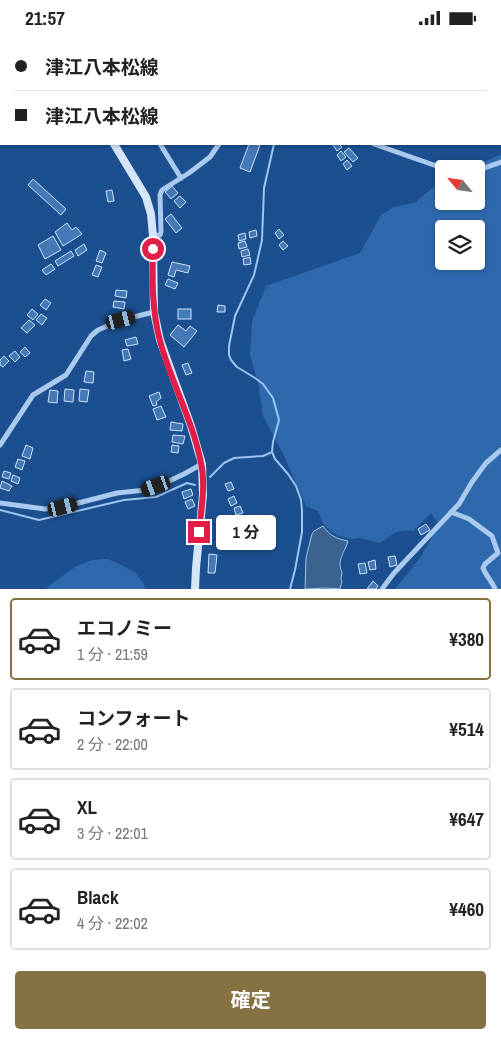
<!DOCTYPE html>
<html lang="ja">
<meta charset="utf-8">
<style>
body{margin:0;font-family:"Archivo Narrow","Noto Sans JP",sans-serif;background:#f2f2f2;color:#222;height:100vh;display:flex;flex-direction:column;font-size:19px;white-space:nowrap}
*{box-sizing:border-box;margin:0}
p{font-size:16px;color:#767676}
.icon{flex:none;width:28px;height:28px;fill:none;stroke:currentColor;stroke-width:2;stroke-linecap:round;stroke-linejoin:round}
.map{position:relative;height:554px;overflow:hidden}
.panel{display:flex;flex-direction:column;background:#fff;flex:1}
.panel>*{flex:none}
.guide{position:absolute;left:0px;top:0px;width:501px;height:110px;box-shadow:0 1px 4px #0004;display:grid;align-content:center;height:110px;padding:0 15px;background:#fff}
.needle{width:32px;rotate:299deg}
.fabs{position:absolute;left:435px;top:125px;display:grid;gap:10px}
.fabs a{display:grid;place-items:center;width:50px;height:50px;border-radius:5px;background:#fff;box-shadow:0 1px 4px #0004;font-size:25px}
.end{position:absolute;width:22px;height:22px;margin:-11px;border:6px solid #e11d48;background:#fff;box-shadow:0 0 0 2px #fff}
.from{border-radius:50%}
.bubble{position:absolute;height:35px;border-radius:5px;background:#fff;box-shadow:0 1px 4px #0004;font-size:16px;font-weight:700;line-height:35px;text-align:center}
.car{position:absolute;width:15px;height:30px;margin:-15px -8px;border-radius:6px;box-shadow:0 0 4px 1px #0007;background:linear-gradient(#222 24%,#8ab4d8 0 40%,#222 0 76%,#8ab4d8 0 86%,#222 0)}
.guide b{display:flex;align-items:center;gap:18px;height:48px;font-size:19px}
.guide b+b{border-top:1px solid #e0e0e0}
.guide i{width:12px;height:12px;background:#222}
ul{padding:9px 0 0;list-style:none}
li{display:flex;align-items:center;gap:15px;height:82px;margin:0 10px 8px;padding:0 5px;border:2px solid #e0e0e0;border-radius:5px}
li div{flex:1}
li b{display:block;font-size:19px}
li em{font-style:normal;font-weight:700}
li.active{border-color:#857141}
li>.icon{width:45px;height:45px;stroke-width:1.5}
.primary-button{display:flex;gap:10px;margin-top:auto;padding:10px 15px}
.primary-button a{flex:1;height:58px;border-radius:5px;background:#857141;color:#fff;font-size:20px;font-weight:700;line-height:58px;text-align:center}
.status{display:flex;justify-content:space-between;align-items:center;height:35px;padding:0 25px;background:#fff;direction:ltr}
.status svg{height:14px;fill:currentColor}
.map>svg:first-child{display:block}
.green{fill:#2e69ad;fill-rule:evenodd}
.water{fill:#3c6290;stroke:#9cc4f0}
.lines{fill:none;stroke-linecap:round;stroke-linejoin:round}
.stream{stroke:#9cc4f0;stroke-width:2}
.building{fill:#4478b7;stroke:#cfe3fa}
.minor{stroke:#a9c9ee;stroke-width:5}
.secondary{stroke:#d6e6fa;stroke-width:8}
.route{stroke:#e11d48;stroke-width:6}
</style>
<div class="status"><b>21:57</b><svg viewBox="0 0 49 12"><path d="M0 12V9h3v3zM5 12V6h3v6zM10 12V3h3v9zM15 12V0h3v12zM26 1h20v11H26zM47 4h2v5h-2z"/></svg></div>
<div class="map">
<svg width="501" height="554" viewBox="0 0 501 554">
<rect width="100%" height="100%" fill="#1b4f8f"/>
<g class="green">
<path d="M501,119V554H395L420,523L439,490L431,478L413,496C397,494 393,499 380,508L360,503L351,504L336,500L324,490L318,476L306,471L284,421L263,381L258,347L250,320L252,287L266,251L360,218L381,180L394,172L415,168L433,152L444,147V166H476V134H470ZM444,194H476V226H444Z"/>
<path d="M108,524C125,532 138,535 146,554H46L50,550L75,532L92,525Z"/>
</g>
<path class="water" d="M323,491C330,501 337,504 348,506C345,517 336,526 342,537L341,544L342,546L340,554L326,553L305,554L306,523L312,499L314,496Z"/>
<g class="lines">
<g class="stream">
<path d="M316,1V0"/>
<path d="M274,109L264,153L262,205L257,227L254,240L235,281L229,311V320L231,325L237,332L255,343L263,349L273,363L279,385L273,407L272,417L275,424L288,439L296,451L301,465L302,475V497L295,535L290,554"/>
<path d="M210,442L224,428L234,423L263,421L272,417"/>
<path d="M0,475L39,485L124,465L156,462L187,448L195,450"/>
</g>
</g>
<g class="building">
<path d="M249,109L260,110L250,137L240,133Z"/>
<path d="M334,109H339L342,112L337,116L333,110Z"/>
<path d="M349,113L358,123L353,127L344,117Z"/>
<path d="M341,116L346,122L341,126L337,120Z"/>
<path d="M347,125L352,131L347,135L343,129Z"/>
<path d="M33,144L66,174L61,180L28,150Z"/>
<path d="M172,151L178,158L171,164L165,157Z"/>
<path d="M112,155L114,166L108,167L106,156Z"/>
<path d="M180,161L186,167L180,173L174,166Z"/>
<path d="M171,179L182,193L176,198L165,184Z"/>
<path d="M67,188L72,195L76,192L82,199L63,211L55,197Z"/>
<path d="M279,194L284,200L279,204L275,198Z"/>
<path d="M256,195L257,201L250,203L249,197Z"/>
<path d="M245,198L246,204L239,206L238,200Z"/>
<path d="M53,201L61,215L45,224L38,210Z"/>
<path d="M245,206L247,212L239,214L238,208Z"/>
<path d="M283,206L288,211L283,215L279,210Z"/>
<path d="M84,209L87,215L78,221L75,215Z"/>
<path d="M248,214L250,220L242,222L241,216Z"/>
<path d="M100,215L106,218L102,228L96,226Z"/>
<path d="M71,216L74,221L58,231L55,226Z"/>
<path d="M250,222L251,229L244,230L243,224Z"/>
<path d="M172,227L190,231L188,238L176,235L174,242L168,240Z"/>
<path d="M51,229L55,234L46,240L42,235Z"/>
<path d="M96,230L102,232L98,242L92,240Z"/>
<path d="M168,244L178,248L175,254L165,250Z"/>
<path d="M116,255L127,256L126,263L115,261Z"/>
<path d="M45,264L51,268L46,275L40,270Z"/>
<path d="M114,266L125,267L124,274L113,272Z"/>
<path d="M218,270L225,271V277H217Z"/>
<path d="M32,274L38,279L33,285L27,280Z"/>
<rect x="178" y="274" width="13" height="10"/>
<path d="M41,279L47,283L42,290L36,285Z"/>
<path d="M29,285L35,290L27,298L21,293Z"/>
<path d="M178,290L186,296L190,291L197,296L184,312L170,300Z"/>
<path d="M136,302L138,309L127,311L125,305Z"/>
<path d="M25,312L30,318L25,322L20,317Z"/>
<path d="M128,314L131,324L124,326L122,315Z"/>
<path d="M15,316L20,322L15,327L9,321Z"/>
<path d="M4,321L9,326L3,332L0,330V325Z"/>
<path d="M188,328L192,338L186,340L182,330Z"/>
<path d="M86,336L94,337L93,348L84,347Z"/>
<path d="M65,354L74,355L73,367L64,366Z"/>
<path d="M80,354L89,355L87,367L79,366Z"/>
<path d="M50,355L58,356L57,368L48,367Z"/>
<path d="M159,357L161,363L156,367L157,370L153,371L149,361Z"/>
<path d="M161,371L166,382L157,385L153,374Z"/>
<path d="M171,387L183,389L182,396L170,395Z"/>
<path d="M173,400L185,401L183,409L172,407Z"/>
<path d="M26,410L33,413L30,424L22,421Z"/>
<path d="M172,410L179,411L178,418L171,417Z"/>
<path d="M18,424L25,426L22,435L15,432Z"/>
<path d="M4,436L11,438L9,444L2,442Z"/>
<path d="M13,440L20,443L18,449L11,446Z"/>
<path d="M2,446L12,451L9,456L0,453Z"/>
<path d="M231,447L234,454L228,456L225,449Z"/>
<path d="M191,454L193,460L184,464L182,457Z"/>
<path d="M234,461L237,468L231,471L228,464Z"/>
<path d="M192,464L195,471L188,474L185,467Z"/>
<path d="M240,471L243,478L236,480L234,473Z"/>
<path d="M426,489L430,495L421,500L418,494Z"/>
<path d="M209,519L217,520L215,538H208Z"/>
<path d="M395,521L397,530L390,532L388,522Z"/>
<path d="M375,525L376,534L370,535L368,527Z"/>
<path d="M365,528L367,538L360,539L358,529Z"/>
<path d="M373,546L378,551L376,554H367Z"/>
</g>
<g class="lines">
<g class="minor">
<path d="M55,1L59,0"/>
<path d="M385,1L386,0"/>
<path d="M0,77L1,76"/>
<path d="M160,109L181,143"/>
<path d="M374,109L445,134"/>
<path d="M476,136L501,127"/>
<path d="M153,201L160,200L161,197L160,160L162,155L189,138L210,122L219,109"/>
<path d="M0,410L33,360L66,340L91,301L98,295L121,285L154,277"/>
<path d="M0,468L45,474L63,472L117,458L146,455L165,448L184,439L202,429"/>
<path d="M451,477L469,484L492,501L498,518L485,529L483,533C486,541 492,546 495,554"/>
<path d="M382,554L394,538L459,469L472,447L486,428L501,415"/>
</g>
<g class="secondary">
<path d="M19,0L20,1"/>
<path d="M114,109L146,162L151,179L153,201L154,277L160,305L191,391L202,429L203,460L196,533L195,554"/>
</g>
</g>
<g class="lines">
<path class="route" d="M153,214C152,245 152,276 160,306C171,347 193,386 201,428C206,450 201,475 199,497"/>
</g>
</svg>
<div class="fabs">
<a><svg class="needle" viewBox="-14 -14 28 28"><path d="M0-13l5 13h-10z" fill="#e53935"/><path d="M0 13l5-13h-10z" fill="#767676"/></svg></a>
<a><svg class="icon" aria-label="layers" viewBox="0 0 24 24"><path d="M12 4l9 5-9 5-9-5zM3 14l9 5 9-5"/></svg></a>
</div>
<i class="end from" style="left:153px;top:214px"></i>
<i class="end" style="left:199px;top:497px"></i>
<div class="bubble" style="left:216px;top:480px;width:60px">1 分</div>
<i class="car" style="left:121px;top:285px;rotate:76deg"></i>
<i class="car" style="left:156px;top:451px;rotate:250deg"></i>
<i class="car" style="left:63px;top:472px;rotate:76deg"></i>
<div class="guide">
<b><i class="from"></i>津江八本松線</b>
<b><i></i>津江八本松線</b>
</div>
</div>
<section class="panel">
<ul>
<li class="active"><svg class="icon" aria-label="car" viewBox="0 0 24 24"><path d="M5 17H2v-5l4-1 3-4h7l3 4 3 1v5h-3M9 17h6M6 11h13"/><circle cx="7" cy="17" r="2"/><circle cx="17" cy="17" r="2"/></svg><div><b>エコノミー</b><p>1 分 · 21:59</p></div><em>¥380</em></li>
<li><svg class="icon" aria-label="car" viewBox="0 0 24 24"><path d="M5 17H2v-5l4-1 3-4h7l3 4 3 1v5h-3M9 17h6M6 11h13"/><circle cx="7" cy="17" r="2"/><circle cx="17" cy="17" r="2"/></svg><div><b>コンフォート</b><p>2 分 · 22:00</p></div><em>¥514</em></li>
<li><svg class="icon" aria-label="car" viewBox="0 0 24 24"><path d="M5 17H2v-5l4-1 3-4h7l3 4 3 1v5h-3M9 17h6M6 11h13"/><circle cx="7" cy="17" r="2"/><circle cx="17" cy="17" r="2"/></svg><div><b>XL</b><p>3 分 · 22:01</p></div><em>¥647</em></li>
<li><svg class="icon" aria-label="car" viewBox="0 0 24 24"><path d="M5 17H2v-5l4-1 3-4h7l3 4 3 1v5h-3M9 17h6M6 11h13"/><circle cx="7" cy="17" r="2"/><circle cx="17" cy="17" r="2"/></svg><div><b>Black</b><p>4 分 · 22:02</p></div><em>¥460</em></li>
</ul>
<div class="primary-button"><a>確定</a></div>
</section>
